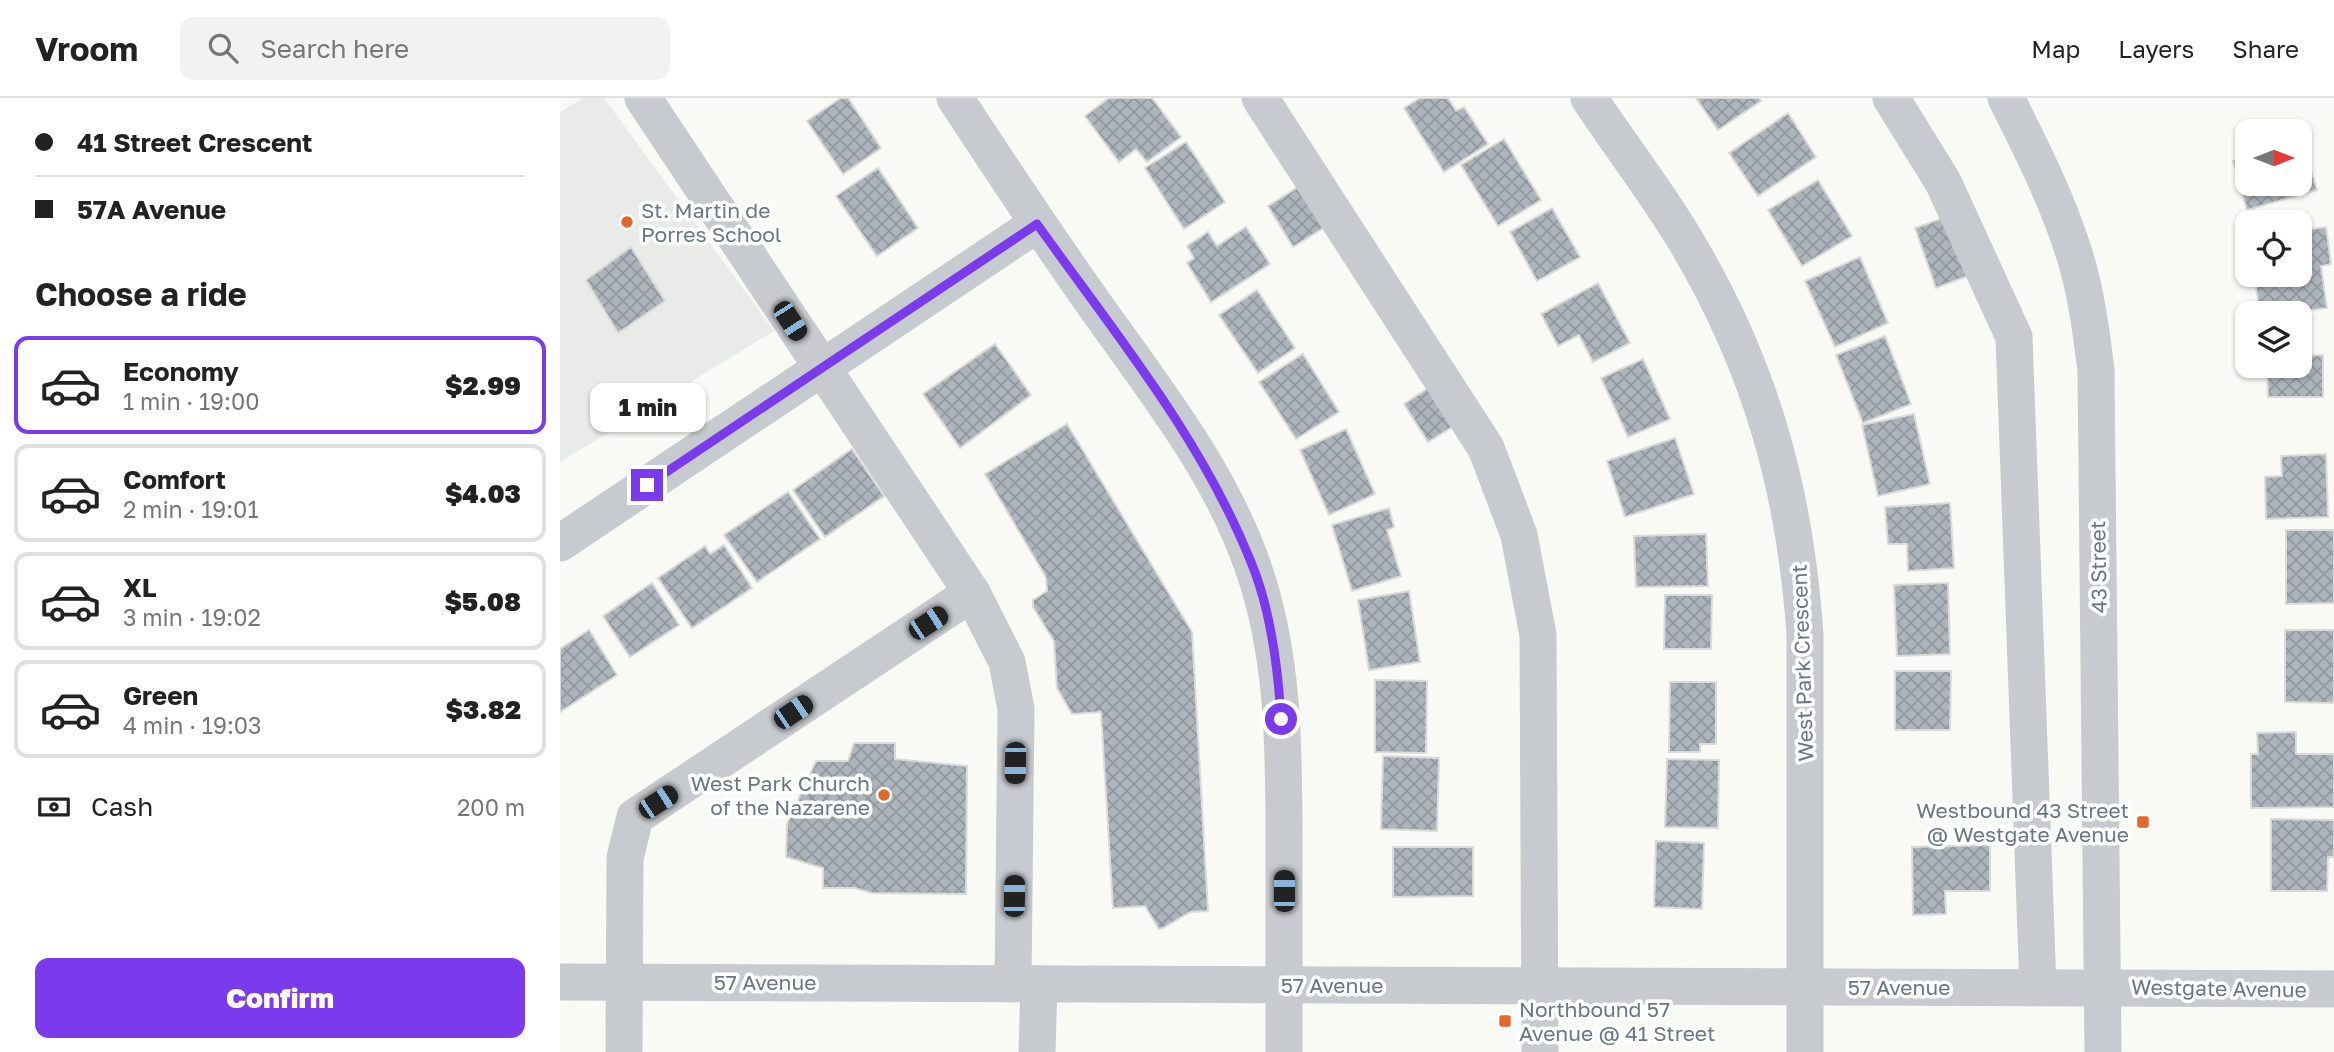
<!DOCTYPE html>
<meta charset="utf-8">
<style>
body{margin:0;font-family:"Golos Text",sans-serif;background:#f2f2f2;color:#222;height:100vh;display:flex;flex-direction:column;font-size:26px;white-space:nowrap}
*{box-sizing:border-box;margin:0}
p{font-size:23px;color:#767676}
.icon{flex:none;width:38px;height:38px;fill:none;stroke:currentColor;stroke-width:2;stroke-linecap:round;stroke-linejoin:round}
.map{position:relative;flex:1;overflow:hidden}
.details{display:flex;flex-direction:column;background:#fff;width:560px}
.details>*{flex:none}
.banner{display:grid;align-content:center;height:154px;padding:0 35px;background:#fff}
.needle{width:46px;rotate:90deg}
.controls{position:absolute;left:1675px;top:21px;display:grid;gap:14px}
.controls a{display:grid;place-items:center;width:77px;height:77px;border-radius:14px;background:#fff;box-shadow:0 2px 5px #0004;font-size:35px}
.end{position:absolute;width:32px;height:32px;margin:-16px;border:9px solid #7c3aed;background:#fff;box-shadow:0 0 0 4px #fff}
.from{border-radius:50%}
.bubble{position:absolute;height:49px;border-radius:14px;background:#fff;box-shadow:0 2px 5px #0004;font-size:23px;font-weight:800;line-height:49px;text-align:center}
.car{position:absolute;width:21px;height:42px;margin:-21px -10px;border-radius:9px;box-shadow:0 0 5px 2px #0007;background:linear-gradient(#222 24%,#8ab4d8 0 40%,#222 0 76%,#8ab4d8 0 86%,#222 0)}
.banner b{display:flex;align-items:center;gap:24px;height:66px;font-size:26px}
.banner b+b{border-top:2px solid #e0e0e0}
.banner i{width:18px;height:18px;background:#222}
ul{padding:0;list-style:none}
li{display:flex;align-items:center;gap:21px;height:98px;margin:0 14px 10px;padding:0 21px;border:4px solid #e0e0e0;border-radius:14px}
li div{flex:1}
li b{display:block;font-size:26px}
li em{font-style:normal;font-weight:800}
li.active{border-color:#7c3aed}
li>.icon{width:63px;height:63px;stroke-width:1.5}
h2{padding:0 35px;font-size:32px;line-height:84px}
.pay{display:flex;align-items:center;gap:18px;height:77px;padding:0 35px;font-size:26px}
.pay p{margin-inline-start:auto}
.cta{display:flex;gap:14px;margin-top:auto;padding:14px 35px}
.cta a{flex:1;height:80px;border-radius:14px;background:#7c3aed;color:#fff;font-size:28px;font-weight:800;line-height:80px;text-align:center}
header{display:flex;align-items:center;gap:42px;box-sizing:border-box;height:98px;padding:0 35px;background:#fff;border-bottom:2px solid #e0e0e0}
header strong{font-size:33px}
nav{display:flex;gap:38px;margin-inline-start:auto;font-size:24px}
.search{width:490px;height:63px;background:#f2f2f2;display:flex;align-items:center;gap:18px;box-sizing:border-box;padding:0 24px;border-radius:14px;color:#767676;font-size:26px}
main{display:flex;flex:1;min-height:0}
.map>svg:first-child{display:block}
.built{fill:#e9ebe9}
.building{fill:url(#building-cross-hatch);stroke:#dadbd9;stroke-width:2}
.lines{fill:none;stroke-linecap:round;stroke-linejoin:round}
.minor{stroke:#c7cace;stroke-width:37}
.route{stroke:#7c3aed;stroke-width:9}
.poi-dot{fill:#e3682c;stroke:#fff;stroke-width:2.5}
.labels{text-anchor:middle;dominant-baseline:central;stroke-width:7;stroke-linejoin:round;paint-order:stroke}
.poi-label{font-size:21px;fill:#687687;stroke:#fff;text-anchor:start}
.street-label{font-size:21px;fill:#687687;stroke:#fff}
</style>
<header>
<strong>Vroom</strong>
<div class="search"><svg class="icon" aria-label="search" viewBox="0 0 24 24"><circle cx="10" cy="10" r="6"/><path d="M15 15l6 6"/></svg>Search here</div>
<nav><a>Map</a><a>Layers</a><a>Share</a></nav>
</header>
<main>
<section class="details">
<div class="banner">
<b><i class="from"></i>41 Street Crescent</b>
<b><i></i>57A Avenue</b>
</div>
<h2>Choose a ride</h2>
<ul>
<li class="active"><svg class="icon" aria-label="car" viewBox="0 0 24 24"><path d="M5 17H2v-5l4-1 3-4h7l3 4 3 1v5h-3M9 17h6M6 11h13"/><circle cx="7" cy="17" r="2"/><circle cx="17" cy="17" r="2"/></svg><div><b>Economy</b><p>1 min · 19:00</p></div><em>$2.99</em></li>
<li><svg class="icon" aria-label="car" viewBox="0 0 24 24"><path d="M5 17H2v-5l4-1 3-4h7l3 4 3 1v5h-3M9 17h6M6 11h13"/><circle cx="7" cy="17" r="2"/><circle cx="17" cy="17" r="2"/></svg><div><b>Comfort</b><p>2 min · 19:01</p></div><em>$4.03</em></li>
<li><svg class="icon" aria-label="car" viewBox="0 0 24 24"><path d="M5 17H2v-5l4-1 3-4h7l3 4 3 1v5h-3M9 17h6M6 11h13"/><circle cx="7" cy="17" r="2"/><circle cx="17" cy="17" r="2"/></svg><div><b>XL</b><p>3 min · 19:02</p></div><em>$5.08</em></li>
<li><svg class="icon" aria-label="car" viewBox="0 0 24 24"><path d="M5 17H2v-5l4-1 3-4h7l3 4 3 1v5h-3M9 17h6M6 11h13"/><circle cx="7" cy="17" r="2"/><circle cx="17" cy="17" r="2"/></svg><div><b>Green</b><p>4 min · 19:03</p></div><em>$3.82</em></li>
</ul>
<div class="pay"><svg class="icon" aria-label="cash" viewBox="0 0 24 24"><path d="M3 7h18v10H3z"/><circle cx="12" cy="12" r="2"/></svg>Cash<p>200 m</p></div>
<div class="cta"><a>Confirm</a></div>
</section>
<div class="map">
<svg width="1774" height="954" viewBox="0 0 1774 954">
<defs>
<pattern id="building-cross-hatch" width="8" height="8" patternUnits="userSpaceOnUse" patternTransform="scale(1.75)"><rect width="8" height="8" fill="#adb4bb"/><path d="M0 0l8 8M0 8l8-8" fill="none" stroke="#91979e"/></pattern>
</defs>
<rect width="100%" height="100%" fill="#f9f9f6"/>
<path class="built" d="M24,0H44L214,233L0,364V14Z"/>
<g class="building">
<path d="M281,0H288L321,50L283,76L247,23Z"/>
<path d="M549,0H592L621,39L587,64L576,51L559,64L525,18Z"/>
<path d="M860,0H888L896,13L904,9L928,46L884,74L844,10Z"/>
<path d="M1136,0H1199L1201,3L1158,32Z"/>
<path d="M1228,15L1256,59L1198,98L1169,55Z"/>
<path d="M944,41L981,102L938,128L901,67Z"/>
<path d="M626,44L665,104L624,131L585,70Z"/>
<path d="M1746,56L1757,92L1687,112L1673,63L1687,59V86H1740V58Z"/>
<path d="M318,70L358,130L317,158L276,98Z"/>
<path d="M1258,82L1292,138L1242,168L1208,112Z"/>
<path d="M743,86L768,127L733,149L708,108Z"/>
<path d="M992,110L1020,159L977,183L950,134Z"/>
<path d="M1400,114L1421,173L1376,190L1355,130Z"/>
<path d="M686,129L710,166L651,204L627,165L634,160L627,148L648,134L657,148Z"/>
<path d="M1766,129L1771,166L1761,168L1767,210L1732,215H1700L1694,177H1740V133Z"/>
<path d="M71,149L105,203L58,235L26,182Z"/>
<path d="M1300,159L1328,225L1275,249L1245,183Z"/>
<path d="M1038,185L1070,245L1033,264L1019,237L998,248L981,216Z"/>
<path d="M697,192L735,250L698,275L659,217Z"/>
<path d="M1325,238L1351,306L1303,325L1276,257Z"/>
<path d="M435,246L471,297L400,350L363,296Z"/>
<path d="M743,256L779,314L736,341L699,284Z"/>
<path d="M1763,257V299H1708L1707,268H1740V258Z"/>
<path d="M1083,261L1110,321L1068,339L1041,280Z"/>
<path d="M876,285L900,324L868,344L844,306Z"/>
<path d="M1354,316L1370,386L1318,398L1302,327Z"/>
<path d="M507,326L632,534L648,813L630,814L603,830L599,831L585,808L553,810L541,614L512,616L497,590L494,543L473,509V502L487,493L486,479L425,376Z"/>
<path d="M786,331L815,396L769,417L740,352Z"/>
<path d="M1115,340L1134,396L1065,419L1047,363Z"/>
<path d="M292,351L324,398L265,439L233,392Z"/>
<path d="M1766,356L1768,419L1706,421L1705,379L1722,378L1721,358Z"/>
<path d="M228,394L260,441L197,484L164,437Z"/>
<path d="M1390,405L1394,470L1348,473L1347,446H1328L1325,409Z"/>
<path d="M829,410L834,429L827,432L841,478L792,493L772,427Z"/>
<path d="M1726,432H1774V505L1726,506Z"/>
<path d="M1146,436L1148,488L1076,489L1074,438Z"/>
<path d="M164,447L192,490L132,530L98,480L145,448L150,456Z"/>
<path d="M92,485L119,527L70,559L43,518Z"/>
<path d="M1388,485L1390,556L1337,558L1334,487Z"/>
<path d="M849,493L860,564L809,572L798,502Z"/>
<path d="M1105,497H1152L1151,551H1104Z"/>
<path d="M29,532L57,577L0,614V551Z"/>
<path d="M1725,532H1774V605L1725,604Z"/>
<path d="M1335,573H1391L1390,632H1335Z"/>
<path d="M815,582L867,583L866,655L815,654Z"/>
<path d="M1110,584H1156V646H1140V654H1109Z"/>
<path d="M1736,634V656H1774V709L1691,710V656H1698L1697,635Z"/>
<path d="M294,645H335V661L407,668L406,796L312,795L295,790H263V770L226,759L227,726L256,663H288Z"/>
<path d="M823,658L879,660L877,733L821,731Z"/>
<path d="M1107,661L1159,662L1158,730L1105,729Z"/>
<path d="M1711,721L1774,722V759H1768L1767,793H1711Z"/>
<path d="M1096,743L1144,745L1142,811L1094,809Z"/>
<path d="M1430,747V793H1385L1386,816L1353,817L1352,749Z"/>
<path d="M833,749H913V798L833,799Z"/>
</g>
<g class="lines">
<g class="minor">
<path d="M83,0L412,495L447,564L456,611L453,886"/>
<path d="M395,0C440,69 486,138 534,206C592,288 658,370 692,466C724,555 724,650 724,743C724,813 724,884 724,954"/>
<path d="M700,0L926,350L959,437L978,537L980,954"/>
<path d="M1029,0C1060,47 1095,92 1124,140C1200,266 1235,391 1245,536V954"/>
<path d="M1331,0L1383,84L1454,239L1478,889"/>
<path d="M1446,0C1471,50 1497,101 1514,155C1526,193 1531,232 1536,272L1543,954"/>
<path d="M0,445L477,126"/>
<path d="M0,884L1774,891"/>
<path d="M64,954L65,760L75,719L412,495"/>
<path d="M477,954L479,886"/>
</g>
</g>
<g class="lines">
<path class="route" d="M87,387L477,126C554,234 641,339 691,464C711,512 718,569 721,621"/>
</g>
<g class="poi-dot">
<circle cx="67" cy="124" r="7"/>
<circle cx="324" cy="697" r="7"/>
<rect x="1576" y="717" width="14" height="14" rx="3.5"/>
<rect x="938" y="916" width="14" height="14" rx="3.5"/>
</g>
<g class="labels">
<g class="poi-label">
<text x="81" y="112">St. Martin de<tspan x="81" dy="24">Porres School</tspan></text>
<text x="310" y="685" text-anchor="end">West Park Church<tspan x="310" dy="24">of the Nazarene</tspan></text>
<text x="1569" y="712" text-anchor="end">Westbound 43 Street<tspan x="1569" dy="24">@ Westgate Avenue</tspan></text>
<text x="959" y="911">Northbound 57<tspan x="959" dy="24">Avenue @ 41 Street</tspan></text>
</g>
<g class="street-label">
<text transform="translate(1538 469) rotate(-91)">43 Street</text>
<text transform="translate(1242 565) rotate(-92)">West Park Crescent</text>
<text x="205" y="884">57 Avenue</text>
<text x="772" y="887">57 Avenue</text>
<text x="1339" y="889">57 Avenue</text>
<text transform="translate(1659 890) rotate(1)">Westgate Avenue</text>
</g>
</g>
</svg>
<div class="controls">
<a><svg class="needle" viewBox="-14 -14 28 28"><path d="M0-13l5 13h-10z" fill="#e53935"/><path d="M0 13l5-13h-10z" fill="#767676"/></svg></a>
<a><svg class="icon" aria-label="locate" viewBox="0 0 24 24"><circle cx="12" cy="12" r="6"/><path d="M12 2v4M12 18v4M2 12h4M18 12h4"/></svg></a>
<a><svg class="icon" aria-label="layers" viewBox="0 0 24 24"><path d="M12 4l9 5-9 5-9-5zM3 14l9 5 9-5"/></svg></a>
</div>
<i class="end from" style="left:721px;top:621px"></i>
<i class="end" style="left:87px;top:387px"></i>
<div class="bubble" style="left:30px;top:285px;width:116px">1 min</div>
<i class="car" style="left:230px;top:223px;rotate:147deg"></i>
<i class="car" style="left:368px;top:525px;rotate:57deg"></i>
<i class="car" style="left:233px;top:614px;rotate:56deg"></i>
<i class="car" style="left:455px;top:665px;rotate:181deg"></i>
<i class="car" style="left:98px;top:704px;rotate:57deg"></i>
<i class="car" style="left:724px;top:793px;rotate:0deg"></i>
<i class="car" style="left:454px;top:798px;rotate:1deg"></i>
</div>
</main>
